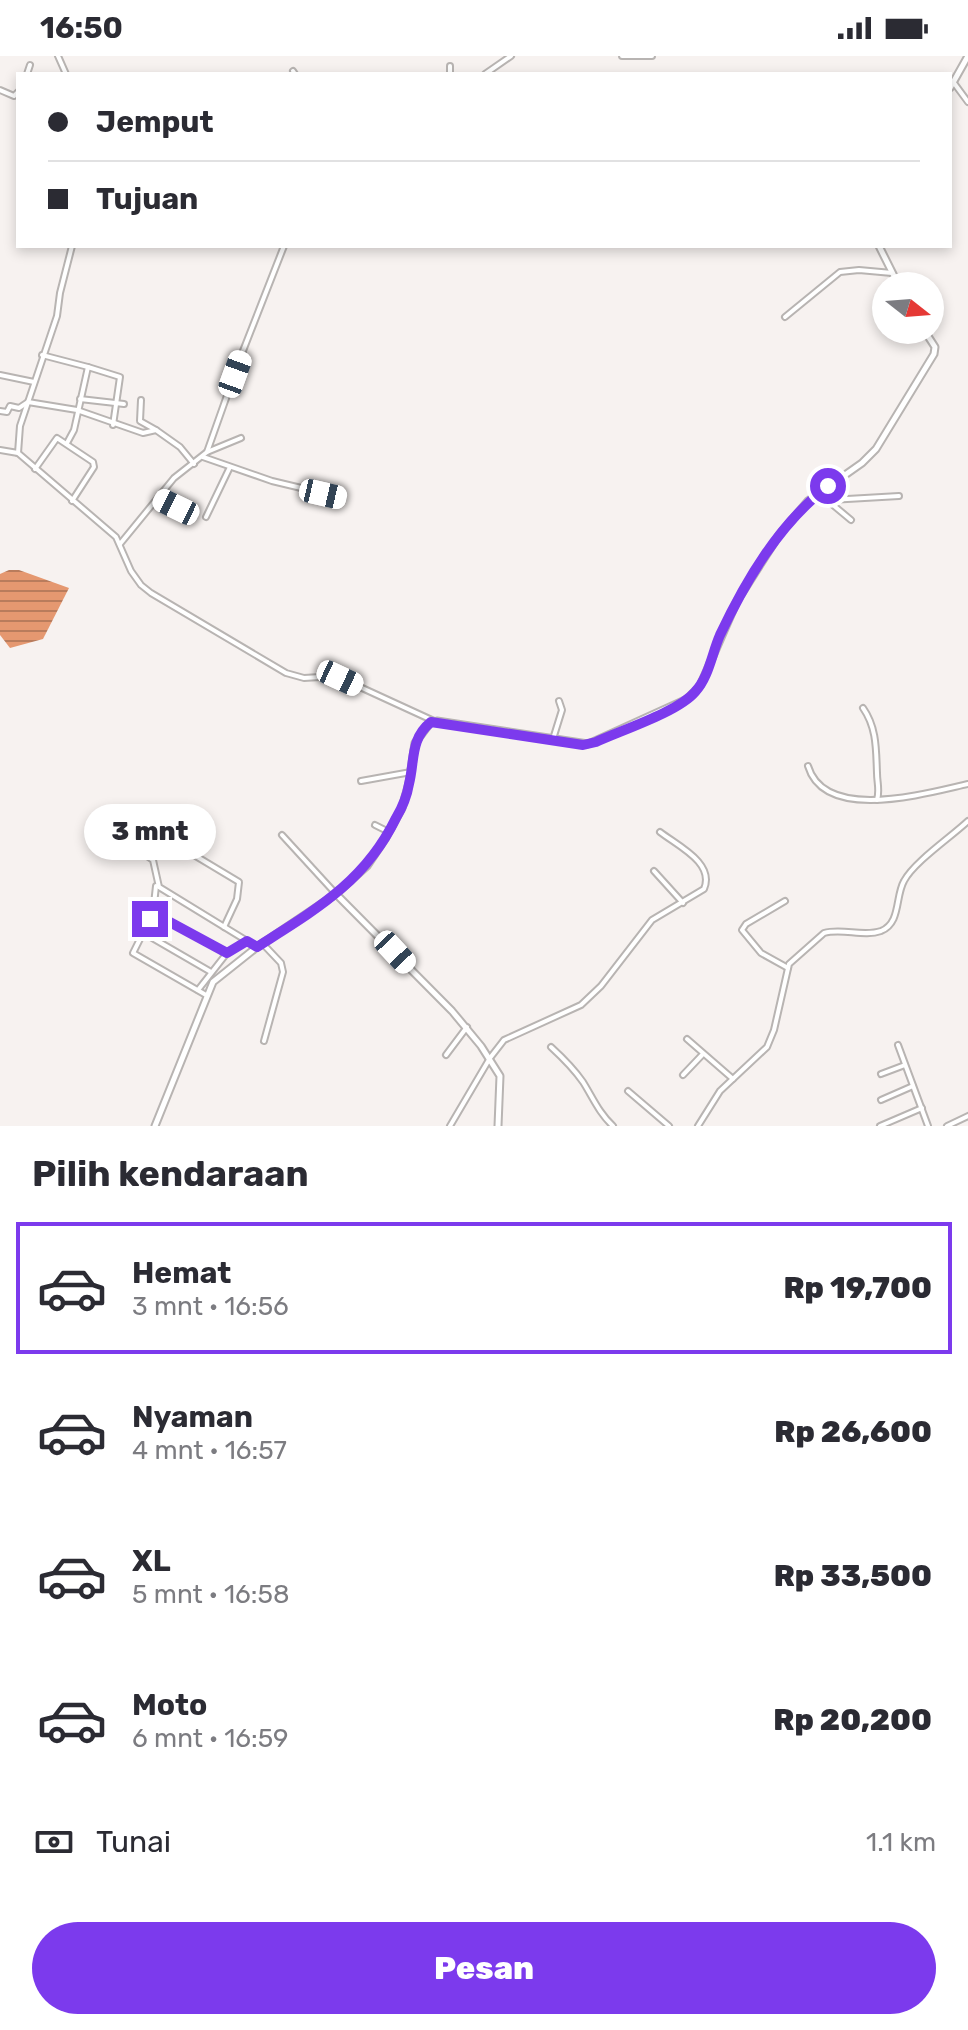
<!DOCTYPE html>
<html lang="id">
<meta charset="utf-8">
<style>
body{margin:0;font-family:Rubik,sans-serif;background:#f7f7f7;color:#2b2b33;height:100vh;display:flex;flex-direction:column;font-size:30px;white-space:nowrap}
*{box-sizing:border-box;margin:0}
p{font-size:26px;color:#7c7c81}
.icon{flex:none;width:44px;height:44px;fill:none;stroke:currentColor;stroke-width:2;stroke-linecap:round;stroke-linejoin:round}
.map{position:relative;height:1070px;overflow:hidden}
.panel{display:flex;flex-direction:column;background:#fff;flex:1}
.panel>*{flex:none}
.top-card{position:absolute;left:16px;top:16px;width:936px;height:176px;border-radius:0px;box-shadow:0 4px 12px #0003;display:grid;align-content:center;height:176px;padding:0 32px;background:#fff}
.needle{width:52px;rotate:107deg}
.controls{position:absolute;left:872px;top:216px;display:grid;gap:16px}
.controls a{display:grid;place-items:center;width:72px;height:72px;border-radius:50%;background:#fff;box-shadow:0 4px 12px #0003;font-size:40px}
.end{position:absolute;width:36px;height:36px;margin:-18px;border:10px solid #7c3aed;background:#fff;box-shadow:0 0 0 4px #fff}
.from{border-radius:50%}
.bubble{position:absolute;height:56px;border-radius:28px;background:#fff;box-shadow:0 4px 12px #0003;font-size:26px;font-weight:800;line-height:56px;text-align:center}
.car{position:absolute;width:24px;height:48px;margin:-24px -12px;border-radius:10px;box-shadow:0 0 6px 2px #0007;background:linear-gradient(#fff 24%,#345 0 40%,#fff 0 76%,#345 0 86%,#fff 0)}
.top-card b{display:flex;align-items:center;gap:28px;height:76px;font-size:30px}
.top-card b+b{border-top:2px solid #e1e1e2}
.top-card i{width:20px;height:20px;background:#2b2b33}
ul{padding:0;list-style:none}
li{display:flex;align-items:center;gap:24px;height:132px;margin:0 16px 12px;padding:0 16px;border:4px solid transparent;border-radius:0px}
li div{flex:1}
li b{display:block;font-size:30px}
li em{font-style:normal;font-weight:800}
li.selected{border-color:#7c3aed}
li>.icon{width:72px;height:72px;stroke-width:1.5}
h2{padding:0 32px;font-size:36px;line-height:96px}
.pay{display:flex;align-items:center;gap:20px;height:88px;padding:0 32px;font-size:30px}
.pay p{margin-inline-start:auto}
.button{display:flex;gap:16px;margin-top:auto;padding:16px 32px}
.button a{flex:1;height:92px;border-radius:48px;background:#7c3aed;color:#fff;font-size:32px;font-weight:800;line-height:92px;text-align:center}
.status{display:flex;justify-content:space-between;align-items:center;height:56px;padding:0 40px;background:#fff;direction:ltr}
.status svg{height:22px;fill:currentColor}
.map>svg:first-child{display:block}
.water{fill:url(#water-rules)}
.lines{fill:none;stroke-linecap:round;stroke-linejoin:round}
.minor-casing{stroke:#b8b4b2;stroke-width:8}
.tertiary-casing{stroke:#b8b4b2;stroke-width:9}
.minor{stroke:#fff;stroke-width:4}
.tertiary{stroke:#fff;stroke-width:5}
.route{stroke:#7c3aed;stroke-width:10}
</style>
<div class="status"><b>16:50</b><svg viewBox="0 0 49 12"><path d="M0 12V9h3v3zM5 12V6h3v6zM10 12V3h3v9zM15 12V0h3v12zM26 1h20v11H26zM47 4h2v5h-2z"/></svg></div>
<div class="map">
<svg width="968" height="1070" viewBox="0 0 968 1070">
<defs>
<pattern id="water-rules" width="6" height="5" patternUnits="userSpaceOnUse" patternTransform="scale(2)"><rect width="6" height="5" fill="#e59870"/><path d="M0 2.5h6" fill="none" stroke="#b97c5c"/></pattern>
</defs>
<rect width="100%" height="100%" fill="#f7f2f0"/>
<path class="water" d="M9,514H19L69,532L43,583L10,592L0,579V518Z"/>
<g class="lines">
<g class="minor-casing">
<g id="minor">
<path d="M58,0L66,18"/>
<path d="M622,0H652"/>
<path d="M450,10V18"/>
<path d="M293,15L295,18"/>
<path d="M27,18L30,9"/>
<path d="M485,18L511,0"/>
<path d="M954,27L968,46"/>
<path d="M0,34L14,40L18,36"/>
<path d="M785,261L840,216L859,214L892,217"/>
<path d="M42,299L88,311"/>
<path d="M0,319L34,326"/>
<path d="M80,343L124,348"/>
<path d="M141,344L140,365L156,374"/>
<path d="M0,355L7,356L10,350L19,352L28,346L77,354L143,377L156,374L180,391L194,408"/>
<path d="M67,387L74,374L88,311L120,321L113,369"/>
<path d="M0,394L18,397L116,481L131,515L141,529L151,537L286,617L304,622L336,620L434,665"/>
<path d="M207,396L241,382"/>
<path d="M18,397L20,370L57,260L60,237L72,190"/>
<path d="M203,401L272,425L343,442"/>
<path d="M35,413L57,382L93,406L94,411L72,445"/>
<path d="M828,430L833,449L851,464"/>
<path d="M158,442L194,460"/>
<path d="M830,444L899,440"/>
<path d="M206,461L230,411"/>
<path d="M120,488L174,422L207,396L241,300L284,190"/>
<path d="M863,652C877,672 876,694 877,717C877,727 880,734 877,744"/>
<path d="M553,683L562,654L559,645"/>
<path d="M808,710C825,767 927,737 968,728"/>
<path d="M361,725L411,716"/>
<path d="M375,769L389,776"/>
<path d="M282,779L336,838"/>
<path d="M135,792L153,804L159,831L257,891"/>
<path d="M189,796L239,826L237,843L224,871"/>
<path d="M654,815L683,847"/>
<path d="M156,830L153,857L133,897L206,939"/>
<path d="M785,845L746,868L742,874L761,897L788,912"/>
<path d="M153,857L227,897L198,934"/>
<path d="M142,876L211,916"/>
<path d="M263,888L281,907L283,916L264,985"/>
<path d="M227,897L247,885"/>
<path d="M687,983L733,1023"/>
<path d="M898,989L928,1070"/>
<path d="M551,991C563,1002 574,1013 583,1026C593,1042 599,1057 613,1070"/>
<path d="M446,999L467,971"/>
<path d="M881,1018L905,1009"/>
<path d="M683,1019L703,998"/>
<path d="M628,1035L669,1070"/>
<path d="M881,1044L913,1030"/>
<path d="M450,1070L490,1002L504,984L581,949L601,930L652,864L704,833C715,807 678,790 660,776"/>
<path d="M698,1070L720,1035L767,991L774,974L789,908L824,877C842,872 864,881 881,875C901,867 895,841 904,825C914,806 951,781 968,765"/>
<path d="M880,1070L922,1052"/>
<path d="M947,1070L968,1060"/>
</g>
</g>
<g class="tertiary-casing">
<g id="tertiary">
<path d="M950,32L968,0"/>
<path d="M879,190L899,230"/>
<path d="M336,838L452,955L481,990L500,1020L498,1070"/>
<path d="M155,1070L213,926L257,891L336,838L367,810L385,783L402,752L409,727L415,687L430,667L437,665L588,688L687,643L700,630L737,545L779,479L808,445L862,407L876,393L934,298L935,291L924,274"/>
</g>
</g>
<use href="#minor" class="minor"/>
<use href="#tertiary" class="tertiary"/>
</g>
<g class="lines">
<path class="route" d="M150,863L153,857L227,897L247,885L257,891C315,854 365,826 396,762C402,752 407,740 409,728C415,704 410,683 431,666L583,689L596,686C622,674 678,656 695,636C709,621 712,597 720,579C746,524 779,468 828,430"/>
</g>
</svg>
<div class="controls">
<a><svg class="needle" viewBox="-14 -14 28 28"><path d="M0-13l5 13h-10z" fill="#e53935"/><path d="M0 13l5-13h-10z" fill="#7c7c81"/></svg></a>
</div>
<i class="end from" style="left:828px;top:430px"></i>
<i class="end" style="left:150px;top:863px"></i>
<div class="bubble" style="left:84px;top:748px;width:132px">3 mnt</div>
<i class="car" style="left:235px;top:318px;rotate:20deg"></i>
<i class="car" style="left:323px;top:438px;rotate:103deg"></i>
<i class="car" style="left:176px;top:451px;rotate:296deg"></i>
<i class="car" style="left:340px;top:622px;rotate:115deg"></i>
<i class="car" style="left:395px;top:896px;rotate:137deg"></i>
<div class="top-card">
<b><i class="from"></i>Jemput</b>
<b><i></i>Tujuan</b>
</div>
</div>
<section class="panel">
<h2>Pilih kendaraan</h2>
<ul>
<li class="selected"><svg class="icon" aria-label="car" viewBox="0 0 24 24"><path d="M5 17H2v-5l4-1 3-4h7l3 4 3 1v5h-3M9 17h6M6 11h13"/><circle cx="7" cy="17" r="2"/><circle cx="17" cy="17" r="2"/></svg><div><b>Hemat</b><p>3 mnt · 16:56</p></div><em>Rp 19,700</em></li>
<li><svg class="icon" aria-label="car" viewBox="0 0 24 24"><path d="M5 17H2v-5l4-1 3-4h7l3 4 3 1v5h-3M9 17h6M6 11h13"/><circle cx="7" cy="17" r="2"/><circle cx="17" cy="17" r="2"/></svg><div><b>Nyaman</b><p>4 mnt · 16:57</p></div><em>Rp 26,600</em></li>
<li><svg class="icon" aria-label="car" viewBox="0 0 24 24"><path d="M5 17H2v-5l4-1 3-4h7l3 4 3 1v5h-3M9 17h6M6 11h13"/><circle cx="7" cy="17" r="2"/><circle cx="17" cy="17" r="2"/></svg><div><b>XL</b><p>5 mnt · 16:58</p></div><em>Rp 33,500</em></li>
<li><svg class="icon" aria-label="car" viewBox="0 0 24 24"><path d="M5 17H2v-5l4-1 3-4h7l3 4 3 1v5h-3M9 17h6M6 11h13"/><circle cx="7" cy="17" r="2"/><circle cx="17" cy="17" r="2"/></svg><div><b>Moto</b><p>6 mnt · 16:59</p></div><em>Rp 20,200</em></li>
</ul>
<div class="pay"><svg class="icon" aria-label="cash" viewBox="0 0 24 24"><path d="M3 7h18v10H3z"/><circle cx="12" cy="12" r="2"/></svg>Tunai<p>1.1 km</p></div>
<div class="button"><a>Pesan</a></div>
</section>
